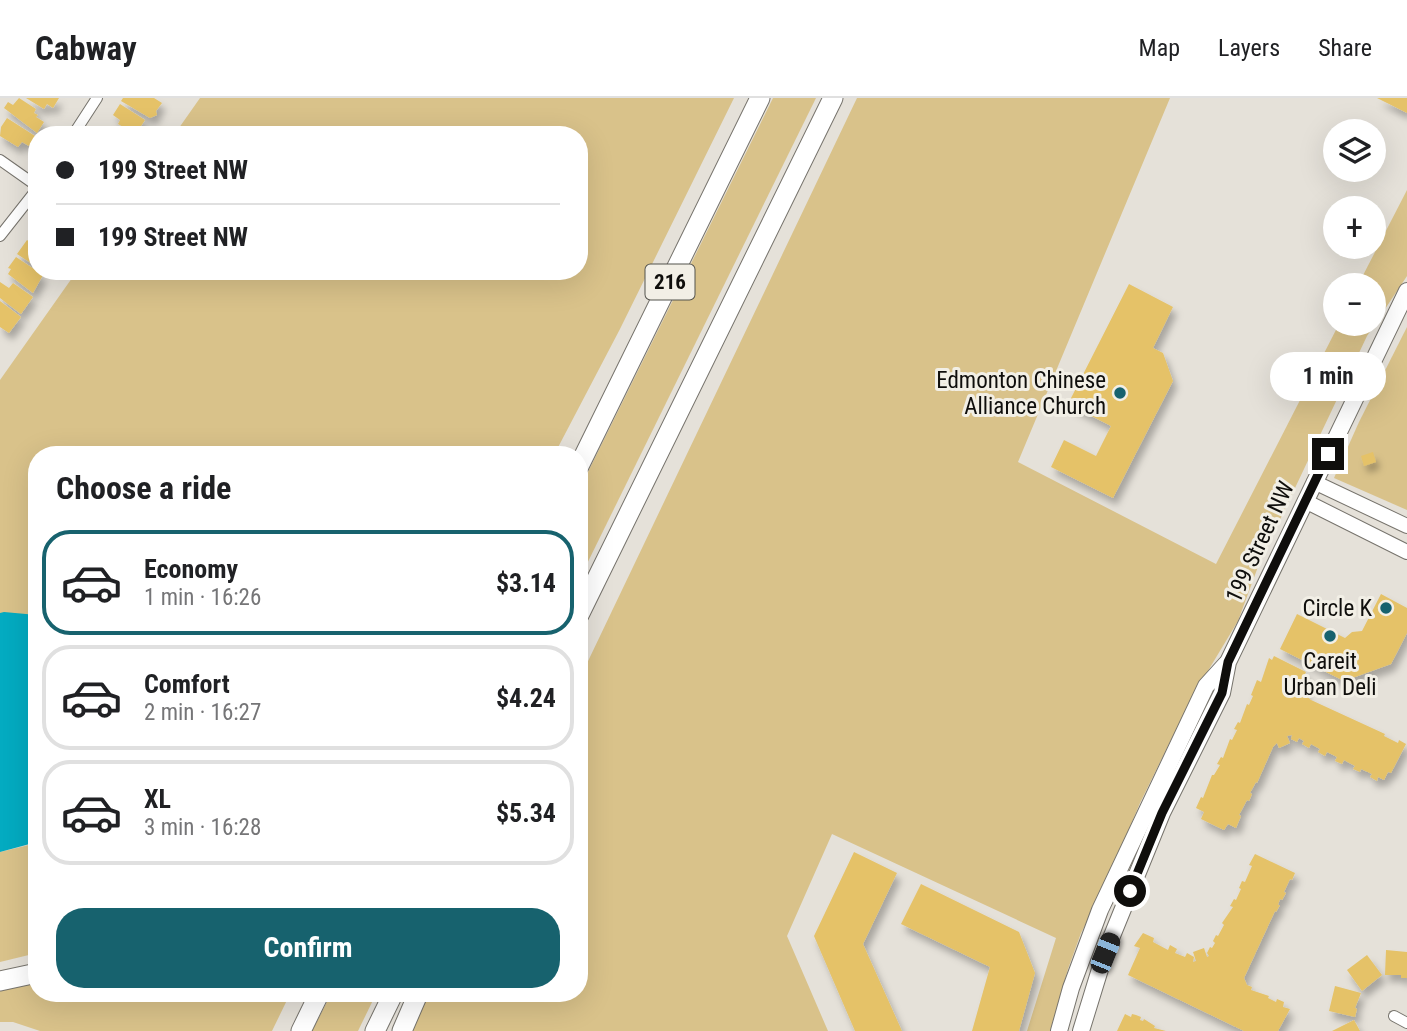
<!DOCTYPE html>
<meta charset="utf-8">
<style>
body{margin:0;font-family:"Roboto Condensed",sans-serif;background:#f2f2f2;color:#202124;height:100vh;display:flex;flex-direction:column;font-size:26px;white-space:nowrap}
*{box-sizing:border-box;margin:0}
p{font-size:23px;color:#757577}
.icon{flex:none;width:38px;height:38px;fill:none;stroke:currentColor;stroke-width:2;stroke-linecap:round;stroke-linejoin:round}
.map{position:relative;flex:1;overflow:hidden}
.side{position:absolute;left:28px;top:348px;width:560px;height:556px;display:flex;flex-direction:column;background:#fff;border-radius:28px;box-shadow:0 7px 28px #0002}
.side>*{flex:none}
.hud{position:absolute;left:28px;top:28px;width:560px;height:154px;border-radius:28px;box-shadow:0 7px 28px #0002;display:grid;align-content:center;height:154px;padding:0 28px;background:#fff}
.buttons{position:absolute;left:1323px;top:21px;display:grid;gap:14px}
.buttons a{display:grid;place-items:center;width:63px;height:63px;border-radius:50%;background:#fff;box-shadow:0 7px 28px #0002;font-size:35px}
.end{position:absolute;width:32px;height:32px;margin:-16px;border:9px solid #0f0e0c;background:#fff;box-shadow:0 0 0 4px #fff}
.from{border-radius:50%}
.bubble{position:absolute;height:49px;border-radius:24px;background:#fff;box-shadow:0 7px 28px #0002;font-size:23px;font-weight:700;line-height:49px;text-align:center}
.car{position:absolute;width:21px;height:42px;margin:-21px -10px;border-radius:9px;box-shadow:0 0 5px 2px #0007;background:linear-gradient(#222 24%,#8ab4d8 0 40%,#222 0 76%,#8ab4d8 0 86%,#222 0)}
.hud b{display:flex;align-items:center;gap:24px;height:66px;font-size:26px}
.hud b+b{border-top:2px solid #e0e0e0}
.hud i{width:18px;height:18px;background:#202124}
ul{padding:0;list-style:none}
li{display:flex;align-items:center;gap:21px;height:105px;margin:0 14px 10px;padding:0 14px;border:4px solid #e0e0e0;border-radius:28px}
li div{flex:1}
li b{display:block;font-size:26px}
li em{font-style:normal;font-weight:700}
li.selected{border-color:#17626e}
li>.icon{width:63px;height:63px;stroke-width:1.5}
h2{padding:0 28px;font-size:32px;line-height:84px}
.button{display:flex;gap:14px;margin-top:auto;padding:14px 28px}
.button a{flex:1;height:80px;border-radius:28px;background:#17626e;color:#fff;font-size:28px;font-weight:700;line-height:80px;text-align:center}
header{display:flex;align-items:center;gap:42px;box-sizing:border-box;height:98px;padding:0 35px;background:#fff;border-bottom:2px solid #e0e0e0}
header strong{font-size:33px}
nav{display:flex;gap:38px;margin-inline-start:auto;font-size:24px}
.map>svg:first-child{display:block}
.green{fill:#d9c28a}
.water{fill:#03abc1}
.building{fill:#e5c267;filter:url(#shadow)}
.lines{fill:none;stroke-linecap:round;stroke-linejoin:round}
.minor-casing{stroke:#76736c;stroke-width:12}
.tertiary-casing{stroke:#76736c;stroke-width:16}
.secondary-casing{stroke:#76736c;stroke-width:18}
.motorway-casing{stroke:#76736c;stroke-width:21}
.minor{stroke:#fff;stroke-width:10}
.tertiary{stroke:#fff;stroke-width:14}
.secondary{stroke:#fff;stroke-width:16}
.motorway{stroke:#fff;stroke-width:19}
.route{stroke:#0f0e0c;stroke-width:9}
.poi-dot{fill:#17626e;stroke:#f2efe6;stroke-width:2.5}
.labels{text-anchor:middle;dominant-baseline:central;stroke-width:6;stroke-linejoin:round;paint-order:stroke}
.shield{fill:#f2efe6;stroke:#53524d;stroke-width:2}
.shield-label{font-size:21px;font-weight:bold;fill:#0f0e0c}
.poi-label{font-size:23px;fill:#0f0e0c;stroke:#f2efe6;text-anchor:end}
.street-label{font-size:23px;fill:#0f0e0c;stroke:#f2efe6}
</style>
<header>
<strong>Cabway</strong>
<nav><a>Map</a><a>Layers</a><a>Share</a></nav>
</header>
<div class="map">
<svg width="1407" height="933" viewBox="0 0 1407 933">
<defs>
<filter id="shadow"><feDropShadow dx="4" dy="7" stdDeviation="3.5" flood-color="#0004"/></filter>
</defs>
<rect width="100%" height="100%" fill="#e5e1d9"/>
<g class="green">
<path d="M200,0H734L620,231L554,357H37V517L0,515V282L77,173H579V37H174Z"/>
<path d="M773,0H816L579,482V392Z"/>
<path d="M857,0H1170L1018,364L1216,466L1339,226H1374V187H1358L1407,92V178L1367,238L1259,466L1238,523L1191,601L1140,705L1106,786L1081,835L1068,871L1050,933H1027L1056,840L832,736L787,838L828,933H411L429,896H579V582Z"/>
<path d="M1407,229V412L1334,380L1359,324Z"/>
<path d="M37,745V855L0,864V754Z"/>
<path d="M37,883V896H290L272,933H40L13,924H0V892Z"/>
<path d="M331,896H376L358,933H312Z"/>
</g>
<path class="water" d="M4,514L37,517V744L0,754V515Z"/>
<g class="building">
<path d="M19,0L36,11L34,15L38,17L36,19L44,24L37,35L4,10L8,4L13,7Z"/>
<path d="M26,0H59L53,10L47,6L44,11Z"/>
<path d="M123,0H154L162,5L156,13L157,17L150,20L121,3Z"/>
<path d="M1377,0H1407V15Z"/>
<path d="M120,6L145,22L135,37L126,33L127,31L118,26L120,22L113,17Z"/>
<path d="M7,20L35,38L29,48L22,44L18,49L0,38L1,29Z"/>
<path d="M104,30L113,37L116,31L124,37H100Z"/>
<path d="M27,142L35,148L37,146V169L17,156Z"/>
<path d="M16,159L43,177L33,195L8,176L11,171L8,170Z"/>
<path d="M0,184L9,190L13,185L33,199L21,216L0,200Z"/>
<path d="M1129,186L1173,209L1153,250L1163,255L1173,283L1113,400L1051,369L1064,342L1096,358L1111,328L1068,306Z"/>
<path d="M0,203L21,219L9,235L0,229Z"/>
<path d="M1373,354L1376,364L1364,368L1361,358Z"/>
<path d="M1381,496L1407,510V535L1391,566L1344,583L1280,551L1297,516L1345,540L1352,534L1362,533Z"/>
<path d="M1274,558L1306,574L1305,576L1308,577L1304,591L1306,598L1311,602L1385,636L1384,638L1398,645L1399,642L1406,646L1391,675L1388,674L1384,682L1378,679L1377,683L1370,679L1372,676L1361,671L1360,674L1353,671L1355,668L1344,662L1342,666L1335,663L1337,659L1327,654L1325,658L1318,654L1320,651L1311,646L1309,650L1302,646L1304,643L1299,640L1297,644L1291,641L1292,637L1287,638L1290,645L1279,650L1277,645L1273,649L1257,685L1256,684L1250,695L1252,696L1249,703L1247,702L1239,717L1241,718L1236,730L1228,726L1224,732L1201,721L1204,714L1196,710L1201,699L1203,700L1212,677H1214L1220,667L1217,666L1221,659L1223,660L1230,641L1232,642L1237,632L1234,631L1238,624L1240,625L1247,606L1249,607L1253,598L1251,597L1257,582L1261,584L1269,560L1272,562Z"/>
<path d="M854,754L897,775L863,846L902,933H855L814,838Z"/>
<path d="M1255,756L1295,775L1292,782L1290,781L1284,794L1286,795L1282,802L1280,801L1278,807H1280L1276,814L1275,813L1244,880L1247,887L1252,889L1251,892L1269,898L1268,900L1276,904L1277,901L1284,904L1283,909L1290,911L1278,933H1244L1128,877L1140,850L1134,848L1143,835L1154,840L1153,844L1168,852L1170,847L1177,851L1175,855L1185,859L1187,855L1194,859L1193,864L1196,863L1193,854L1204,850L1207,859L1209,858L1207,855L1210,849L1212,850L1215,845L1213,843L1216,837L1218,838L1224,827L1222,825L1233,809L1230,808L1234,801L1236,802L1241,791L1239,790L1242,783L1245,784L1252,768L1249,767Z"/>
<path d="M921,786L1019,834L1035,875L1019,933H972L990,869L901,826Z"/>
<path d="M1386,852L1407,854V880H1401V877H1385Z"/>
<path d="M1367,857L1382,877L1362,893L1347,872Z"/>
<path d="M1335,888L1361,895L1355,910L1357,911L1355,919L1329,913Z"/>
<path d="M1125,916L1131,919L1132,916L1136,917L1141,919L1140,922L1143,923L1144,921L1155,928L1154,930L1166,933H1117Z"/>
<path d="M1354,922L1360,933H1332Z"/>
</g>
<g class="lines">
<g class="minor-casing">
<g id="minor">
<path d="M73,37L97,0"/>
<path d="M0,62L37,88"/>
<path d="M0,138L37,91"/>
<path d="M1394,918L1407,925"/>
</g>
</g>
<g class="tertiary-casing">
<g id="tertiary">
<path d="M1314,384L1407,428"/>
<path d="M1305,403L1407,454"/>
</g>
</g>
<g class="secondary-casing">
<g id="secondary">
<path d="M1059,933L1071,890L1100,812L1206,588L1226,566"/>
<path d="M1081,933L1105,855L1162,715L1222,595L1228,564L1407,193"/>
</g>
</g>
<g class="motorway-casing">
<g id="motorway">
<path d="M579,368L760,0"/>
<path d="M579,517L833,0"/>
<path d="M0,883L37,875"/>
<path d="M301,933L319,896"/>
<path d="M375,933L393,896"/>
<path d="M402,933L418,896"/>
</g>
</g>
<use href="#minor" class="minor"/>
<use href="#tertiary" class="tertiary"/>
<use href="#secondary" class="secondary"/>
<use href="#motorway" class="motorway"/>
</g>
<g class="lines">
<path class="route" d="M1130,793L1162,715L1222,595L1228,564L1328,356"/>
</g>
<g class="poi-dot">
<circle cx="1120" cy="295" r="7"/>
<circle cx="1386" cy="510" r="7"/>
<circle cx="1330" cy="538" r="7"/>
</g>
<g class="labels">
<rect class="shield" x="645.5" y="166.5" width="49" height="35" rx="5"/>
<g class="shield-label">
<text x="670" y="184">216</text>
</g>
<g class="poi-label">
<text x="1106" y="282">Edmonton Chinese<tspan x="1106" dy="26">Alliance Church</tspan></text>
<text x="1372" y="510">Circle K</text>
<text x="1330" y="563" text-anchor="middle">Careit<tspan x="1330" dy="26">Urban Deli</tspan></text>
</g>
<g class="street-label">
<text transform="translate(1260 444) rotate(-65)">199 Street NW</text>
</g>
</g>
</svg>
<div class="buttons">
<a><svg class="icon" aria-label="layers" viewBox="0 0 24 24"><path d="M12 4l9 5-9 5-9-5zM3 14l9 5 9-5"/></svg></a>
<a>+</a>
<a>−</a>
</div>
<i class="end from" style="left:1130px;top:793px"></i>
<i class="end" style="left:1328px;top:356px"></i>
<div class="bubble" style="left:1270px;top:254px;width:116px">1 min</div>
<i class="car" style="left:1105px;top:855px;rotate:22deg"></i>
<div class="hud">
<b><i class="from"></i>199 Street NW</b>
<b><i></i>199 Street NW</b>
</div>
<section class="side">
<h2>Choose a ride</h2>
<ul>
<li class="selected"><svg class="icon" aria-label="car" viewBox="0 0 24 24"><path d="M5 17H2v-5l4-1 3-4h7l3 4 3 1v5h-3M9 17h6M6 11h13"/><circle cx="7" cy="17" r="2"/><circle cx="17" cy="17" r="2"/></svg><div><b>Economy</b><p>1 min · 16:26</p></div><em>$3.14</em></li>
<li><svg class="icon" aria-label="car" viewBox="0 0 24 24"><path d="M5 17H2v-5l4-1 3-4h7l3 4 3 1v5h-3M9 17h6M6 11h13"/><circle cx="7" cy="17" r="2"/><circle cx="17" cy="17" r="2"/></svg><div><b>Comfort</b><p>2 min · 16:27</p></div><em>$4.24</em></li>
<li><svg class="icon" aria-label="car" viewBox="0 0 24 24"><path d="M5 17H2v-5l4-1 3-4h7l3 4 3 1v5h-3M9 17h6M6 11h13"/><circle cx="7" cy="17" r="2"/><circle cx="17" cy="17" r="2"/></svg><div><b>XL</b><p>3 min · 16:28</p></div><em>$5.34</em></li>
</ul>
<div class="button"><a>Confirm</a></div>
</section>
</div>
